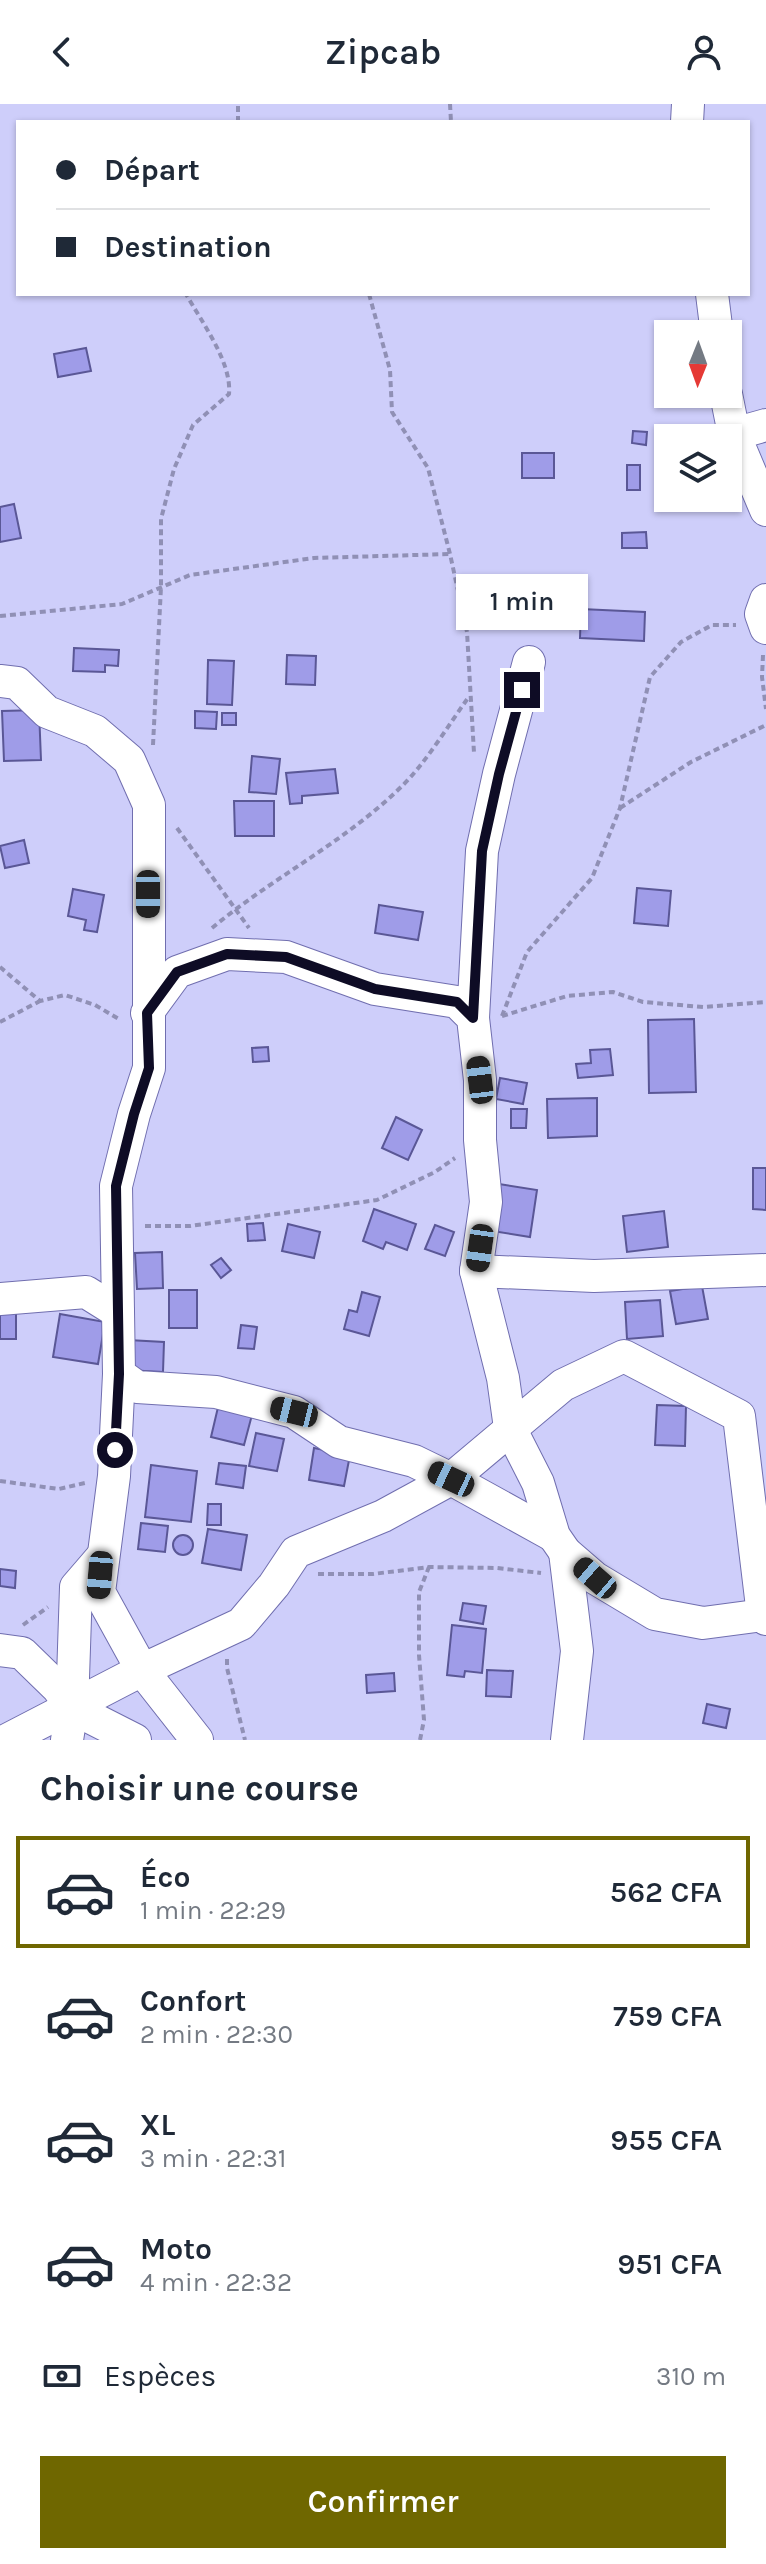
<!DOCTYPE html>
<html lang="fr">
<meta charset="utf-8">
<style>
body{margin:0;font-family:Karla,sans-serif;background:#f6f6f7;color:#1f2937;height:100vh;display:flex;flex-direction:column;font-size:30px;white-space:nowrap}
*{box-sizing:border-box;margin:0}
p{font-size:26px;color:#747a83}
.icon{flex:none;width:44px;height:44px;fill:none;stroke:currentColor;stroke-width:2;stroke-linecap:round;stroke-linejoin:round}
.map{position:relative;height:1636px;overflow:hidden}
.side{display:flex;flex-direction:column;background:#fff;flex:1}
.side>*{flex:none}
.guide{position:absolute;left:16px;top:16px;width:734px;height:176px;border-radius:0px;box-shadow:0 2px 6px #0004;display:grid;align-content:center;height:176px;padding:0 40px;background:#fff}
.needle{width:52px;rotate:181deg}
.tools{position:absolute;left:654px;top:216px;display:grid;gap:16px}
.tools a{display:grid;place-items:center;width:88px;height:88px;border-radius:0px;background:#fff;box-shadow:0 2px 6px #0004;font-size:40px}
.end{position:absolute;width:36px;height:36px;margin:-18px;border:10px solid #0e0c25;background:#fff;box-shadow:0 0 0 4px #fff}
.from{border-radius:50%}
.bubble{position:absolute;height:56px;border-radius:0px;background:#fff;box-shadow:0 2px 6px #0004;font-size:26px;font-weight:600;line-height:56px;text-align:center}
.car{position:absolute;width:24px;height:48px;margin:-24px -12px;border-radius:10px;box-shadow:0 0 6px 2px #0007;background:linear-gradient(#222 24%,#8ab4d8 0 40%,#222 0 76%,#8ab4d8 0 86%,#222 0)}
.guide b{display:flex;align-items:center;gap:28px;height:76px;font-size:30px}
.guide b+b{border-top:2px solid #e0e1e3}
.guide i{width:20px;height:20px;background:#1f2937}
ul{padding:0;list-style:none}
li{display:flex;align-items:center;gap:24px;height:112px;margin:0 16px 12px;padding:0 24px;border:4px solid transparent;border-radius:0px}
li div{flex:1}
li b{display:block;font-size:30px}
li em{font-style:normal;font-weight:600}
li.active{border-color:#6f6700}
li>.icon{width:72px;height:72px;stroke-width:1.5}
h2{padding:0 40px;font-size:36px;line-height:96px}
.pay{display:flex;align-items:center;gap:20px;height:88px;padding:0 40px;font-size:30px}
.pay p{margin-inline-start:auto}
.primary-button{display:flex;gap:16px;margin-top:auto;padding:16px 40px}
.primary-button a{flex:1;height:92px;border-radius:0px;background:#6f6700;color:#fff;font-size:32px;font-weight:600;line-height:92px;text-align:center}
header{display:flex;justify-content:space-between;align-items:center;height:104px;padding:0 40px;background:#fff;font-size:36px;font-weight:600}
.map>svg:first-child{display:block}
.building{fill:#9f9ce8;stroke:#5a5796;stroke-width:2}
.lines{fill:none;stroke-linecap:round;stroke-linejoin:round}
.minor-casing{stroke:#706eaf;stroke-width:34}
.path{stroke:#9090b5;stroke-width:4;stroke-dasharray:6 4;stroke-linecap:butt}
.minor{stroke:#fff;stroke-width:32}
.route{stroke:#0e0c25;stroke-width:10}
</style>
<header><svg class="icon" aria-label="back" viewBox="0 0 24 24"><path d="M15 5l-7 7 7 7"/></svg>Zipcab<svg class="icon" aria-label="person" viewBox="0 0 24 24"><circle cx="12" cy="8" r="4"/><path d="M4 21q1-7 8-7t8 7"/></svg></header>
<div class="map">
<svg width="766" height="1636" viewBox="0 0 766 1636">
<rect width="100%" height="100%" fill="#cecefa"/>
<g class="building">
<path d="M86,244L91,267L58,273L54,250Z"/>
<path d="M633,327L647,328L646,341L632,339Z"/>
<rect x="522" y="349" width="32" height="25"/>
<rect x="627" y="361" width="13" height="25"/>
<path d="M14,400L21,434L0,438V403Z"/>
<path d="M646,428L647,444H622V429Z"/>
<path d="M581,505L645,508L644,537L580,534Z"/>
<path d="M74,544L119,546L118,562L105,561V568L73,567Z"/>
<path d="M287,551L316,552L315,581L286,580Z"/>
<path d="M208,556L234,557L232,601L207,600Z"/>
<path d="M39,606L41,656L4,657L2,607Z"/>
<path d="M195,607L217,608L216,625L195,624Z"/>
<rect x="222" y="609" width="14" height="12"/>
<path d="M252,652L280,655L276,690L249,688Z"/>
<path d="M335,665L338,689L302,692V699L290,700L286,669Z"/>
<path d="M234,697H274V732H235Z"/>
<path d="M24,736L29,759L5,764L0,742Z"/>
<path d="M637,784L671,787L668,822L634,819Z"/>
<path d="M73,785L104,791L97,828L84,826L86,816L68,812Z"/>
<path d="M379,801L423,808L418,836L375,829Z"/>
<path d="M694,915L696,988L649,989L648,916Z"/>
<path d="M268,943L269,957L253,958L252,944Z"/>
<path d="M610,945L613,971L578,974L576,960L591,959L590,946Z"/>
<path d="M500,974L527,979L523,1000L496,995Z"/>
<path d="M597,994V1032L548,1034L547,995Z"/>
<path d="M511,1005H527L526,1024H511Z"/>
<path d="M396,1013L422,1026L408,1056L382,1044Z"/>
<path d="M753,1064H766V1106L753,1105Z"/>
<path d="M499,1080L537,1086L530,1133L492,1127Z"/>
<path d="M374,1105L416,1120L407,1146L386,1138L383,1145L363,1137Z"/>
<path d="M664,1107L668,1143L627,1148L623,1112Z"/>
<path d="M263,1119L265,1136L248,1137L247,1120Z"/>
<path d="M288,1120L320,1128L314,1154L282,1147Z"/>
<path d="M435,1121L454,1128L445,1152L425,1145Z"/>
<path d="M162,1148L163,1184L137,1185L135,1149Z"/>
<path d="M221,1154L231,1166L221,1174L211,1161Z"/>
<path d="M702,1182L708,1215L676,1220L670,1187Z"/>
<rect x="169" y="1186" width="28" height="38"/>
<path d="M362,1188L380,1193L369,1232L344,1225L349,1206L357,1208Z"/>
<path d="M660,1196L663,1232L627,1235L625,1198Z"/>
<path d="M0,1207L16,1208V1235H0Z"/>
<path d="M60,1210L105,1218L98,1260L53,1253Z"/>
<path d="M241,1221L257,1223L254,1245L238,1244Z"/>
<path d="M128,1236L164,1238L163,1268L126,1266Z"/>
<path d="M219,1299L253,1307L244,1341L211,1333Z"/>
<path d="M657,1301L686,1302L685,1342L655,1341Z"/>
<path d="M256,1329L284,1335L277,1367L249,1362Z"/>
<path d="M314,1344L350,1351L344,1382L309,1376Z"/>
<path d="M219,1359L246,1362L243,1384L216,1380Z"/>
<path d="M151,1361L197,1367L191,1418L145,1413Z"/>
<path d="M208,1400H221V1421H207Z"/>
<path d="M141,1419L168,1422L165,1448L138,1445Z"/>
<path d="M208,1425L247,1431L241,1466L202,1459Z"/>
<circle cx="183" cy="1441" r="10"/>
<path d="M0,1465L16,1467L15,1484L0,1482Z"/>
<path d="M463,1499L486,1502L483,1520L460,1516Z"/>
<path d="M452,1521L486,1525L482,1569L465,1567L464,1573L447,1571Z"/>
<path d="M487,1566L513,1567L511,1593L486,1592Z"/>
<path d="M394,1569L395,1587L367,1589L366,1571Z"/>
<path d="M707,1600L730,1605L726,1624L703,1619Z"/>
</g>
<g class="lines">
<g class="minor-casing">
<g id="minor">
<path d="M687,18L688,0"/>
<path d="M712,190L717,230"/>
<path d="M726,290L734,330L766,406"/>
<path d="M734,330L766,321"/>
<path d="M766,496L761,510L766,524"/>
<path d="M0,577L17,579L47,608L95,627L129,656L149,701V964L134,1010L116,1082L119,1270L137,1283L216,1288L294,1308L339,1338L414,1357L451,1375L554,1432"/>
<path d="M147,909L177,868L227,850L286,853L375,885L457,898L473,914L480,976V1036L486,1098L476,1167L503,1274L510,1324L538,1379L554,1432L565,1448L595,1474L655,1510L703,1519L763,1511"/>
<path d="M473,914L482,747L499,670L529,558"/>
<path d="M476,1167L594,1172L766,1166"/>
<path d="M0,1195L86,1188L118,1208"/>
<path d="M119,1270L114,1372L99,1488L142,1566L197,1636"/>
<path d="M565,1448L577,1547L567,1636"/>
<path d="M0,1546L22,1549L58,1584L72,1604L135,1636"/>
<path d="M7,1636L142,1566L241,1520L274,1481L296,1448L383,1412L451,1375L563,1281L624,1252L739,1312L763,1511L766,1515"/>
<path d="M67,1636L72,1604L76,1483L101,1454"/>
</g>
</g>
<g class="path">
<path d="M450,0L451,18"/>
<path d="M238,18V0"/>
<path d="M369,190L390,266L392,308L428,364L450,450L467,528L474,649"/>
<path d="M0,512L122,500L190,471L314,454L450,450"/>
<path d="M763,551L762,573L766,605"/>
<path d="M153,641L161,483V415L174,365L193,321L229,290C232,258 201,217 186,190"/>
<path d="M620,704L691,658L766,621"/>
<path d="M177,724L249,824"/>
<path d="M212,824C272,774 345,738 401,683C425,660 448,622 468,594"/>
<path d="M0,863L40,897L65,891L95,901L119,915"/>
<path d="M502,912L527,848L592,774L620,704L650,573L681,538L712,521H736"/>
<path d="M502,912L567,892L613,888L643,898L703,903L766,898"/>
<path d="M0,918L40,897"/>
<path d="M145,1122H190L377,1096L435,1068L455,1054"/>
<path d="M0,1377L59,1385L85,1379"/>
<path d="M318,1470H373L429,1463L497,1464L541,1469"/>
<path d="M23,1521L48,1503"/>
<path d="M227,1555V1564L245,1636"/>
<path d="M420,1636L424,1616L419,1551V1488L429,1463"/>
</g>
<use href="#minor" class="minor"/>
</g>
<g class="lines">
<path class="route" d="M115,1346L119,1270L116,1082L134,1010L149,964L147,909L177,868L227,850L286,853L375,885L457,898L473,914L482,747L499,670L522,586"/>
</g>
</svg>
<div class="tools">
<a><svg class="needle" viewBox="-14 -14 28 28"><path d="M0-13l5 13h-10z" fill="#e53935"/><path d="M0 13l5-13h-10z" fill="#747a83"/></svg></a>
<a><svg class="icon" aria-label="layers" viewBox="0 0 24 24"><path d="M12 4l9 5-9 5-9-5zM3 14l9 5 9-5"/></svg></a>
</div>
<i class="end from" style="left:115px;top:1346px"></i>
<i class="end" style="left:522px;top:586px"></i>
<div class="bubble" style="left:456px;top:470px;width:132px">1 min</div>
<i class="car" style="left:148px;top:790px;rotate:180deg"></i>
<i class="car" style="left:480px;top:976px;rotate:353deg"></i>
<i class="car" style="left:480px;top:1144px;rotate:188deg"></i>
<i class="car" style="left:294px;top:1308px;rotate:284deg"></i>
<i class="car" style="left:451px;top:1375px;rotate:295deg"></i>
<i class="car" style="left:100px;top:1471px;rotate:185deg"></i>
<i class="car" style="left:595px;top:1474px;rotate:311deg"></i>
<div class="guide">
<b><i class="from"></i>Départ</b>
<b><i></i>Destination</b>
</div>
</div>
<section class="side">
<h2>Choisir une course</h2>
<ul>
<li class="active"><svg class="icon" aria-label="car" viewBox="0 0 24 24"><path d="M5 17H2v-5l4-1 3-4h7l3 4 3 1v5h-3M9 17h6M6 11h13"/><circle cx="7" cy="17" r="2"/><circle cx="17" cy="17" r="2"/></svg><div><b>Éco</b><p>1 min · 22:29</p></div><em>562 CFA</em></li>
<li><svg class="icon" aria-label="car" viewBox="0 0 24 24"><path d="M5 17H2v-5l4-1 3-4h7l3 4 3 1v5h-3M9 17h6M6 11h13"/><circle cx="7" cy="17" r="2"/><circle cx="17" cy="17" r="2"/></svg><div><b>Confort</b><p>2 min · 22:30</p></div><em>759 CFA</em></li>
<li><svg class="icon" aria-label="car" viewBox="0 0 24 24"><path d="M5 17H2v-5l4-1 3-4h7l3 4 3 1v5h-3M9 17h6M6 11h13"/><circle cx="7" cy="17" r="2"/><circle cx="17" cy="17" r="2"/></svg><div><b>XL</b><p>3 min · 22:31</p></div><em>955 CFA</em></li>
<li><svg class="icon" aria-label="car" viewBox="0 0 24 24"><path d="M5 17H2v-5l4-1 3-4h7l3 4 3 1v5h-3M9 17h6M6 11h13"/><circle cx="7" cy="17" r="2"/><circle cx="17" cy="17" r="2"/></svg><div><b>Moto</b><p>4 min · 22:32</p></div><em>951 CFA</em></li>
</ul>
<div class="pay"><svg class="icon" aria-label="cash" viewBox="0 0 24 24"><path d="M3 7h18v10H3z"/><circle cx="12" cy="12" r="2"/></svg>Espèces<p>310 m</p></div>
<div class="primary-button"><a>Confirmer</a></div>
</section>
